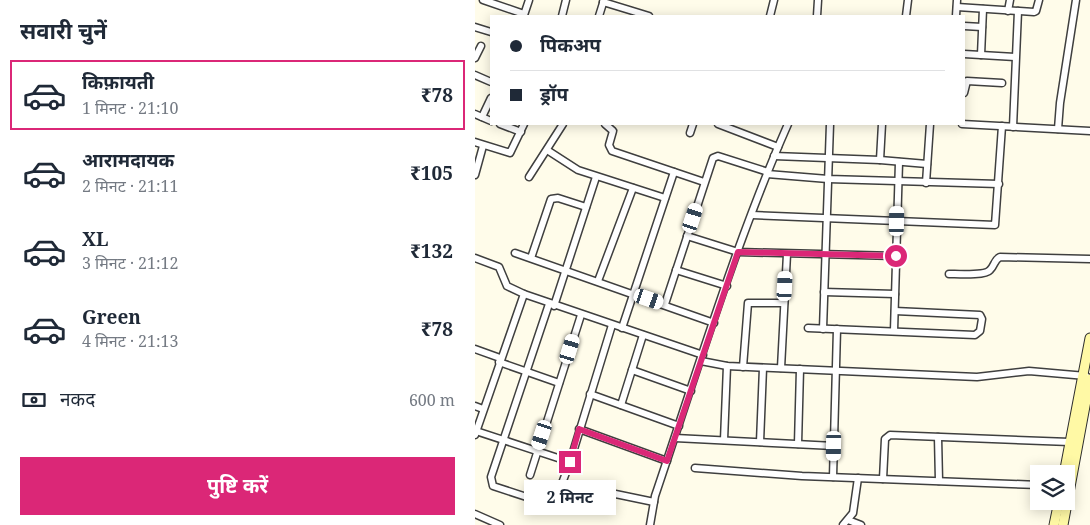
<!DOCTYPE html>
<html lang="hi">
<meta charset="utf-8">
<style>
body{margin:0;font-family:"Noto Serif","Noto Sans Devanagari",serif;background:#f6f6f7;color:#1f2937;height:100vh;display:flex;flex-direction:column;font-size:19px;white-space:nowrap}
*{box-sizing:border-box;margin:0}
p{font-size:16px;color:#747a83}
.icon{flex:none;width:28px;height:28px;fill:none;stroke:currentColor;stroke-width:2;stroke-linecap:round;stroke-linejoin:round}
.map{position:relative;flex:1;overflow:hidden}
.details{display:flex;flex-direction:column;background:#fff;width:475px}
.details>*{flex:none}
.hud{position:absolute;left:15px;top:15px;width:475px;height:110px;border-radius:0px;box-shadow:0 2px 12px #0003;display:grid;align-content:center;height:110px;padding:0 20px;background:#fff}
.tools{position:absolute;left:555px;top:465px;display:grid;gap:10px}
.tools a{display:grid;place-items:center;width:45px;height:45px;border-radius:0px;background:#fff;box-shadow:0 2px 12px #0003;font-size:25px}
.end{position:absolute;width:22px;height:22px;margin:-11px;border:6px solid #db2777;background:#fff;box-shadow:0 0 0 2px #fff}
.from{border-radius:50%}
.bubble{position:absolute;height:35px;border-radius:0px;background:#fff;box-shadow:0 2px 12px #0003;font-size:16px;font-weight:700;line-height:35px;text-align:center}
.car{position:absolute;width:15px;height:30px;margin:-15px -8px;border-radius:6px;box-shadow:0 0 4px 1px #0007;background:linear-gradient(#fff 24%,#345 0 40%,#fff 0 76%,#345 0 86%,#fff 0)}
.hud b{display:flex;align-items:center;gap:18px;height:48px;font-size:19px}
.hud b+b{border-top:1px solid #e0e1e3}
.hud i{width:12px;height:12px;background:#1f2937}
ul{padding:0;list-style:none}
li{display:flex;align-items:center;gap:15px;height:70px;margin:0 10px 8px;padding:0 10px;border:2px solid transparent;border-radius:0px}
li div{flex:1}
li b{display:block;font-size:19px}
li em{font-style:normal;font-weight:700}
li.active{border-color:#db2777}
li>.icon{width:45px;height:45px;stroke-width:1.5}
h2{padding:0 20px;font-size:22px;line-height:60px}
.pay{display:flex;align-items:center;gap:12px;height:55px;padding:0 20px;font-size:19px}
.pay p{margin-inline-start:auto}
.button{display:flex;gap:10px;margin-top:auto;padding:10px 20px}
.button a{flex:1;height:58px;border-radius:0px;background:#db2777;color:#fff;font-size:20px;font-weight:700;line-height:58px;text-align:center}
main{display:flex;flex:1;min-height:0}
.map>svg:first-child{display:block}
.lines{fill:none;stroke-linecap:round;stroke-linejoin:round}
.minor-casing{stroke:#3f3f3f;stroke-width:9}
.secondary-casing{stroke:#2e2e2e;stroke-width:11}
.minor{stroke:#fff;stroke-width:6}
.secondary{stroke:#fff9a5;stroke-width:9}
.route{stroke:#db2777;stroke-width:6}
</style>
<main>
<section class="details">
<h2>सवारी चुनें</h2>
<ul>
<li class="active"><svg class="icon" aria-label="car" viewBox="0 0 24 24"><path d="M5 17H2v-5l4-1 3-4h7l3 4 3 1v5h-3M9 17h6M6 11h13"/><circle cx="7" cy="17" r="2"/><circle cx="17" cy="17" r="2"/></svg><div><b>किफ़ायती</b><p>1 मिनट · 21:10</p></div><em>₹78</em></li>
<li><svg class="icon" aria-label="car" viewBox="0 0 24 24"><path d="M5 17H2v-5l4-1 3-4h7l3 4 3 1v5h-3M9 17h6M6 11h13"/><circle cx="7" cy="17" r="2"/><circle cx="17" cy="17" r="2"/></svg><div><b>आरामदायक</b><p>2 मिनट · 21:11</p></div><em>₹105</em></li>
<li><svg class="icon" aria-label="car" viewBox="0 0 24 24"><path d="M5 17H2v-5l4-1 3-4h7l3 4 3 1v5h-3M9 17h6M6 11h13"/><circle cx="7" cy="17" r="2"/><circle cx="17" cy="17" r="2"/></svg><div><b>XL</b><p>3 मिनट · 21:12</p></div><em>₹132</em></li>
<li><svg class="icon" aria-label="car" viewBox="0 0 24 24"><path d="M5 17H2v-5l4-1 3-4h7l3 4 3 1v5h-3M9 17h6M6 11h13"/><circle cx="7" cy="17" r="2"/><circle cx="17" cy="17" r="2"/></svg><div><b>Green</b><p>4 मिनट · 21:13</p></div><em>₹78</em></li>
</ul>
<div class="pay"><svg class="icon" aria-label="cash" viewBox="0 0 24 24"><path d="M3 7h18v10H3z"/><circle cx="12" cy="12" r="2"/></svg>नकद<p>600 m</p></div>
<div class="button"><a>पुष्टि करें</a></div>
</section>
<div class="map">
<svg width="615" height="525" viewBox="0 0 615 525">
<rect width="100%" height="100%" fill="#fffcea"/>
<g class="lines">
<g class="minor-casing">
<g id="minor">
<path d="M8,0L49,14"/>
<path d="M128,2L174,16"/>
<path d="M482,7L559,12L561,11L564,0"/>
<path d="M533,11L535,0"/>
<path d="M49,15L54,0"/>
<path d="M87,16L91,0"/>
<path d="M124,16L129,0"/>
<path d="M295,16L299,0"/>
<path d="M342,16L343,0"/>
<path d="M431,16L433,0"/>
<path d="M481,16L482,0"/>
<path d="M489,26L507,27"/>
<path d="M0,27L16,32"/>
<path d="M489,54L540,57"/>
<path d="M506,55L508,9"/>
<path d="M0,58L6,46"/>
<path d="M0,75L16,82"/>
<path d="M489,93L492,81L527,83"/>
<path d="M0,114L16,121"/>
<path d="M7,117L16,98"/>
<path d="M25,124L46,132"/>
<path d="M130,124L138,131L134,145L137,151L229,182"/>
<path d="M243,124L303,147"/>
<path d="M487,124L615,131"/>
<path d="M538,127L543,11"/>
<path d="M583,129L585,103L601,0"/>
<path d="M215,133L218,124"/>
<path d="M0,142L35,153L49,124"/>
<path d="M72,150L103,170L190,198"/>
<path d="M299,156L405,160L452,164"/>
<path d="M405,160L407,124"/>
<path d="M292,174L353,179L524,184"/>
<path d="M0,175L8,146"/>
<path d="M54,177L88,124"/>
<path d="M451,183L455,124"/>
<path d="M277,215L520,225L527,126"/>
<path d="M212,236L263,252L421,256"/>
<path d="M40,253L239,323"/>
<path d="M0,258L24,267L32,286L49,294L228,355"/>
<path d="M56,258L76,199L83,198L111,207"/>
<path d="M201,270L252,286"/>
<path d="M474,274C482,274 510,276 515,270C520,265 519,260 525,257L615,259"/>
<path d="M123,281L158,188"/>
<path d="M349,292L420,294"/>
<path d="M74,304L16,477L18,486L73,504L80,502L95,462L137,325"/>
<path d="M190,304L238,158L243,156L293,172"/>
<path d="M79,306L121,177"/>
<path d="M147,328L199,172"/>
<path d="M333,328L500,335L505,331L507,319L505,315L420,311"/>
<path d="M348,329L355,124"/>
<path d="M419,331L424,162"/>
<path d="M0,349L25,358"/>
<path d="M226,361L252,366L502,377L554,371L611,376"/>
<path d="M24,362L84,383"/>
<path d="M268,367L273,303H309"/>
<path d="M306,368L312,254"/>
<path d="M157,370L216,391"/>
<path d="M115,394L204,426"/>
<path d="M146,405L168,335"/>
<path d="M0,406L8,409"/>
<path d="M104,429L192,461"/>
<path d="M1,431L95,462"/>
<path d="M0,435L49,294"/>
<path d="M463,437L464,481"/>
<path d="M200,438L359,446"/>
<path d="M249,440L252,366"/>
<path d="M285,442L288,368"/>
<path d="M323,444L325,369"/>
<path d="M220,468L327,476L564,485"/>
<path d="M55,475L106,315"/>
<path d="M358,477L362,329"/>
<path d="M408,479L410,439L415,435L595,442"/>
<path d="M126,491L179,502"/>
<path d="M0,514L25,525"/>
<path d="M373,520L386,525"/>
<path d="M175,525L180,496C222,372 260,244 313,124"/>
<path d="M368,525L378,513L383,478"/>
</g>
</g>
<g class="secondary-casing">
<g id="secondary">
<path d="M589,474L615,338"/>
<path d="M579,525L584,501"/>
<path d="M588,525L615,379"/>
</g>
</g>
<use href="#minor" class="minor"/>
<use href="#secondary" class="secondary"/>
</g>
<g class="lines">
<path class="route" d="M95,462L104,429L192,461L263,252L421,256"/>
</g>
</svg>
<div class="tools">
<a><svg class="icon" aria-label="layers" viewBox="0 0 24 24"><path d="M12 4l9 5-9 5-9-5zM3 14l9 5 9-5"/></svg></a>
</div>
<i class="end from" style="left:421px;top:256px"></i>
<i class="end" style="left:95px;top:462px"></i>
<div class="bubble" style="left:49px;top:480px;width:92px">2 मिनट</div>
<i class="car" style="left:218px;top:218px;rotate:18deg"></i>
<i class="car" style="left:422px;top:221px;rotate:1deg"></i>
<i class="car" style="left:310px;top:286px;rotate:3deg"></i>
<i class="car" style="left:174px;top:299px;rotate:109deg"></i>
<i class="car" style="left:95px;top:349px;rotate:17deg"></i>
<i class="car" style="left:67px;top:435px;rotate:198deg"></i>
<i class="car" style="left:359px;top:446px;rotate:181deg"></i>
<div class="hud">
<b><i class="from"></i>पिकअप</b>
<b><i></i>ड्रॉप</b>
</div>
</div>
</main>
